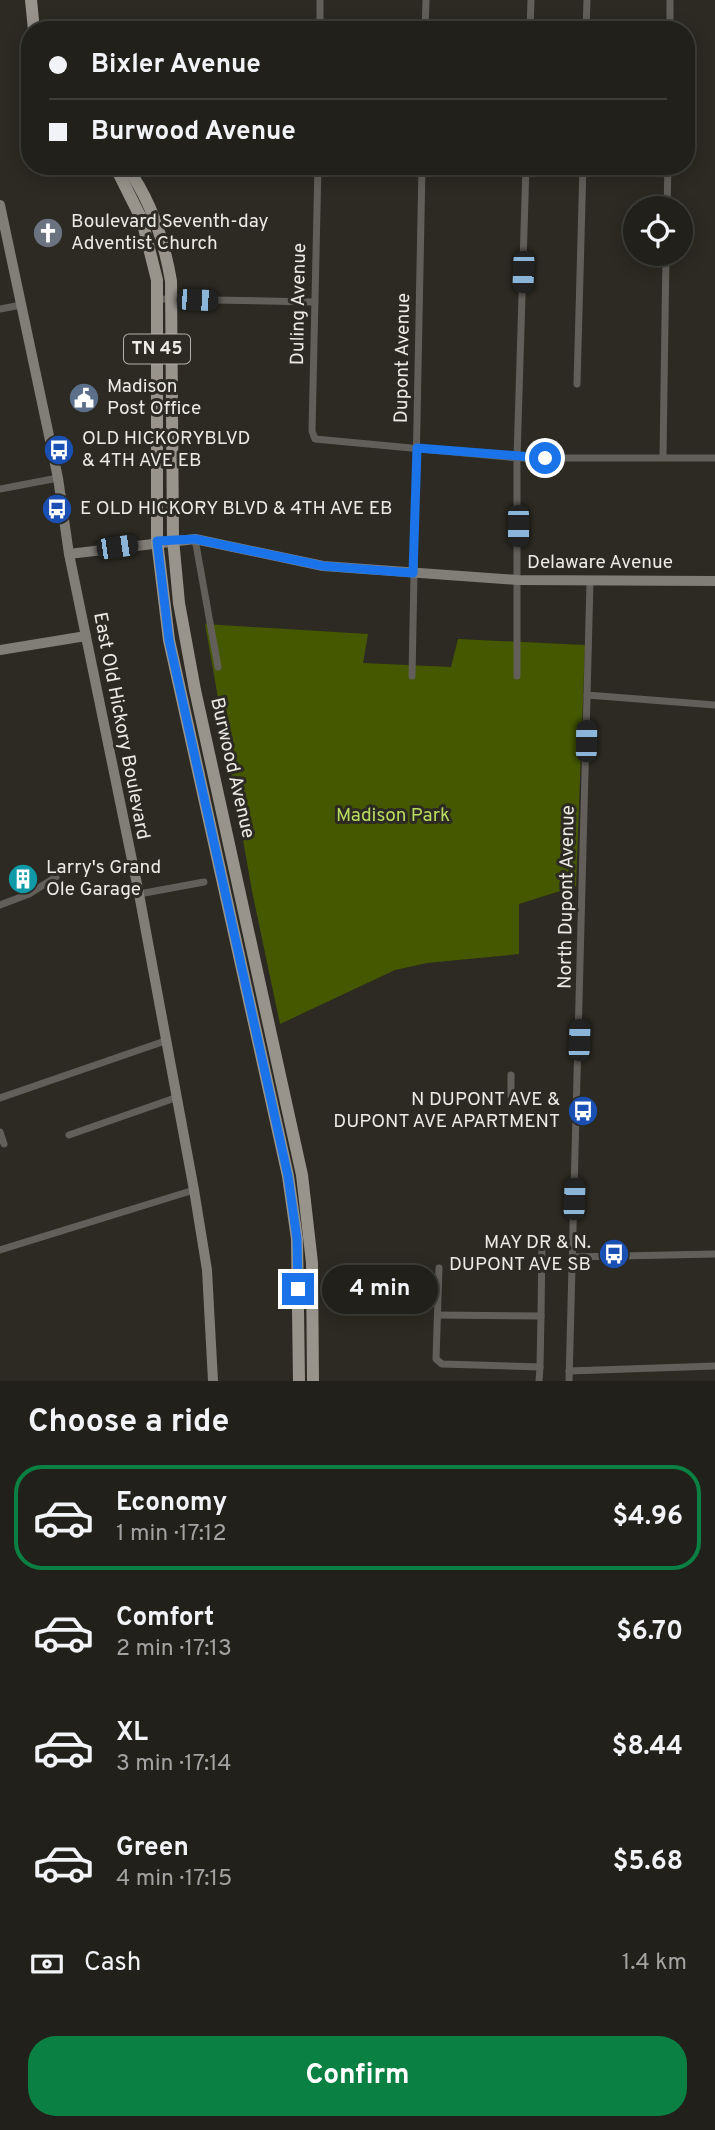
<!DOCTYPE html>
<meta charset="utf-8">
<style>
body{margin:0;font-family:Overpass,sans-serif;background:#2d2d27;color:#f1f3f6;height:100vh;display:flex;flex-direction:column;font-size:26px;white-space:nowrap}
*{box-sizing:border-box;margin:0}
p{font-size:23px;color:#a2a3a2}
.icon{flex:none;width:38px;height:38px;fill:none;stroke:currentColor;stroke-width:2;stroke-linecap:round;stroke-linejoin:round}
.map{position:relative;height:1381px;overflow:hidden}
.panel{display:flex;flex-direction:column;background:#21201a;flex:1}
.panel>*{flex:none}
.top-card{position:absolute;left:21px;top:21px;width:674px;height:154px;border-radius:28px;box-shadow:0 4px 18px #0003,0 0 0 2px #3e3e39;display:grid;align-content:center;height:154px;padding:0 28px;background:#21201a}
.controls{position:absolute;left:623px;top:196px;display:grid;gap:14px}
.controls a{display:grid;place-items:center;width:70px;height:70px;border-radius:50%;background:#21201a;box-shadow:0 4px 18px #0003,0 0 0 2px #3e3e39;font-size:35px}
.end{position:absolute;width:32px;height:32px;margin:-16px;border:9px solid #1a73e8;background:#fff;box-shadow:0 0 0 4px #fff}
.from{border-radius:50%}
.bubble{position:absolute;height:49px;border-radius:24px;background:#21201a;box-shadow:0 4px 18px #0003,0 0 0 2px #3e3e39;font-size:23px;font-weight:700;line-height:49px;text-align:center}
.car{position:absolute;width:21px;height:42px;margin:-21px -10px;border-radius:9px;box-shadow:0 0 5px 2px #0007;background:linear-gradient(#222 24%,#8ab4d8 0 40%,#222 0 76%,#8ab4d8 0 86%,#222 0)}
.top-card b{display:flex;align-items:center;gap:24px;height:66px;font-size:26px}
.top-card b+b{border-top:2px solid #3e3e39}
.top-card i{width:18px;height:18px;background:#f1f3f6}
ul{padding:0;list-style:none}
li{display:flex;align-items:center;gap:21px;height:105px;margin:0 14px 10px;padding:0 14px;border:4px solid transparent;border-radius:28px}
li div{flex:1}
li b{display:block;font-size:26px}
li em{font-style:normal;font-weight:700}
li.active{border-color:#0b8043}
li>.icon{width:63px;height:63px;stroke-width:1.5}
h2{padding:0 28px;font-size:32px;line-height:84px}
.pay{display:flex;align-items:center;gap:18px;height:77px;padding:0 28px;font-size:26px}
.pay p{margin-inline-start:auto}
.cta{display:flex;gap:14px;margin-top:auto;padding:14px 28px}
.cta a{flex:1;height:80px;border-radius:28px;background:#0b8043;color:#fff;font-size:28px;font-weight:700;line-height:80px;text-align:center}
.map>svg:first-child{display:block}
.green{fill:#455800}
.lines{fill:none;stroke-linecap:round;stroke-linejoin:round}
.street{stroke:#625f5b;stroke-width:7}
.secondary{stroke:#817d77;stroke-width:10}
.primary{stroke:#98948c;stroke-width:12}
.route{stroke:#1a73e8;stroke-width:9}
.labels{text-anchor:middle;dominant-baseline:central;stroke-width:6;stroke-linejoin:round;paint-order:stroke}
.shield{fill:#2c2a22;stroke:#b2b0aa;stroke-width:2}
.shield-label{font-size:18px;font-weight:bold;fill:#ebeae4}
.poi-label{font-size:19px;fill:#ebeae4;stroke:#2c2a22;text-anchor:start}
.street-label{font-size:19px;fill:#ebeae4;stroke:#2c2a22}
.park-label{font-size:19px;fill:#badc5e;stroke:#2c2a22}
</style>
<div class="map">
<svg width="715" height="1381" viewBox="0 0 715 1381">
<rect width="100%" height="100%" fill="#2c2a22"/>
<path class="green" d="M205,624L368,634L363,663L451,667L458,639L585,645L576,886L519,904V954L427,963L395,970L280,1024L252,891Z"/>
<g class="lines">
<g class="street">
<path d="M320,30V0"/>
<path d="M425,30L426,0"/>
<path d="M530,30L531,0"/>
<path d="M586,30L587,0"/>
<path d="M670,30V0"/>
<path d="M318,166L312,431L315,439L517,458H715"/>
<path d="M667,208L668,166"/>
<path d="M158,299L315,302"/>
<path d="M0,309L21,305"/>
<path d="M577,384L583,166"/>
<path d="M663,456L666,254"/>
<path d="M0,489L58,478"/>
<path d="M195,539L218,667"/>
<path d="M412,676L422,166"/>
<path d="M517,676V458L526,166"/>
<path d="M587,695L715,705"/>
<path d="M139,894L204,882"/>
<path d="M0,905L29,894L56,877"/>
<path d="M511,1096V1075"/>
<path d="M0,1098L165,1041"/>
<path d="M0,1132L4,1144"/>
<path d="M69,1135L175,1098"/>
<path d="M0,1250L194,1190"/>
<path d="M572,1257L715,1254"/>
<path d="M439,1268L436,1359L442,1364L540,1367L539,1381"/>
<path d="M438,1315L541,1316L540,1367"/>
<path d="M541,1316L542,1241"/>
<path d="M569,1371L715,1366"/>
<path d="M569,1381L590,582"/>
</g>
<g class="secondary">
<path d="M0,205L58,478L69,554L139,894L194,1190L207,1270L213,1381"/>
<path d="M69,554L195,539L323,566L518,580L715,581"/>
<path d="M0,650L86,636"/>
</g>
<g class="primary">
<path d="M31,0L34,30"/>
<path d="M115,166L142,220L157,280V541L169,640L288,1176L297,1239L299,1381"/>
<path d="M126,166C151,200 164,240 171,281L173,539L179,603L195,690L302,1175L312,1263L313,1381"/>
</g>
</g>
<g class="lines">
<path class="route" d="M298,1289L297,1239L288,1176L169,640L157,541L195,539L323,566L413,573L417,448L545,458"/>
</g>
<defs>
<g id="church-disc" transform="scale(1.575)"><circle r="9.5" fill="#6b7280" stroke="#2c2a22"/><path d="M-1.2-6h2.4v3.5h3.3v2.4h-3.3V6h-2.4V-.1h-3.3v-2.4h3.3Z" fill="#fff"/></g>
<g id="civic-disc" transform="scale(1.575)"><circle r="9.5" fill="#5c6f8a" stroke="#2c2a22"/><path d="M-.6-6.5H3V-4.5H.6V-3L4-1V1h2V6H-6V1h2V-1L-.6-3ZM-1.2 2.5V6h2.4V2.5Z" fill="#fff"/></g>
<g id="bus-disc" transform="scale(1.575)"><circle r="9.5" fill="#1a4fb4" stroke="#2c2a22"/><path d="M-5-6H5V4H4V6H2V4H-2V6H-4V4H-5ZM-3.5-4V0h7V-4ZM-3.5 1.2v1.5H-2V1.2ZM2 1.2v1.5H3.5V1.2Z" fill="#fff"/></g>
<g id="building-disc" transform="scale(1.575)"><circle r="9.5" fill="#0f9aa8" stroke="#2c2a22"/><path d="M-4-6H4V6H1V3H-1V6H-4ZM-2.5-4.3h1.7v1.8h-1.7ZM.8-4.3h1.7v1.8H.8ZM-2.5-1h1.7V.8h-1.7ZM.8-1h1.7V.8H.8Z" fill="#fff"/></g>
</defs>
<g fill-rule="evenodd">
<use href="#church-disc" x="48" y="233"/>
<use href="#civic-disc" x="84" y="398"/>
<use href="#bus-disc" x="59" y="450"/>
<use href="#bus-disc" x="57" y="509"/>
<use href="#building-disc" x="23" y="879"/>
<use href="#bus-disc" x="583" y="1111"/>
<use href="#bus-disc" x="614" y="1254"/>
</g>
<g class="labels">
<rect class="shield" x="124" y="334.5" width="66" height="29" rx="5"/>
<g class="shield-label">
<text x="157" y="349">TN 45</text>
</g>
<g class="poi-label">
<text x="71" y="222">Boulevard Seventh-day<tspan x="71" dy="22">Adventist Church</tspan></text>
<text x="107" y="387">Madison<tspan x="107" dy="22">Post Office</tspan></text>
<text x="82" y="439">OLD HICKORYBLVD<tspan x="82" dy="22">&amp; 4TH AVE EB</tspan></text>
<text x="80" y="509">E OLD HICKORY BLVD &amp; 4TH AVE EB</text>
<text x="46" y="868">Larry's Grand<tspan x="46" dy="22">Ole Garage</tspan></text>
<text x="560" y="1100" text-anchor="end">N DUPONT AVE &amp;<tspan x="560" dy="22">DUPONT AVE APARTMENT</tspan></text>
<text x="591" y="1243" text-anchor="end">MAY DR &amp; N.<tspan x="591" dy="22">DUPONT AVE SB</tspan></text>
</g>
<g class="street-label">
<text transform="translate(299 304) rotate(-89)">Duling Avenue</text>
<text transform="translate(403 358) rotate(-89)">Dupont Avenue</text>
<text x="600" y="563">Delaware Avenue</text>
<text transform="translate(121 726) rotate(79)">East Old Hickory Boulevard</text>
<text transform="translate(232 768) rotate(77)">Burwood Avenue</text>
<text transform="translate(567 897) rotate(-89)">North Dupont Avenue</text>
</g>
<g class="park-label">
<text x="393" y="816">Madison Park</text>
</g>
</g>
</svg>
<div class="controls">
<a><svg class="icon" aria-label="locate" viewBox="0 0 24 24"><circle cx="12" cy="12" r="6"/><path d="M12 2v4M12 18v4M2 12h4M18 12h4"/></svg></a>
</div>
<i class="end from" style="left:545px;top:458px"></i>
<i class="end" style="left:298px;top:1289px"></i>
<div class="bubble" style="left:322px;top:1265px;width:116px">4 min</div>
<i class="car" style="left:523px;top:272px;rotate:182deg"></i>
<i class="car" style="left:197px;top:300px;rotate:92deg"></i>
<i class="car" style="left:518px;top:526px;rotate:180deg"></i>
<i class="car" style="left:117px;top:547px;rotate:82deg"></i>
<i class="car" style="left:586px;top:741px;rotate:1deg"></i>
<i class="car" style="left:579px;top:1040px;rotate:2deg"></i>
<i class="car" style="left:574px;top:1199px;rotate:2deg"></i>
<div class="top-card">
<b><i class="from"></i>Bixler Avenue</b>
<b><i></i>Burwood Avenue</b>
</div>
</div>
<section class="panel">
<h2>Choose a ride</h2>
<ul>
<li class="active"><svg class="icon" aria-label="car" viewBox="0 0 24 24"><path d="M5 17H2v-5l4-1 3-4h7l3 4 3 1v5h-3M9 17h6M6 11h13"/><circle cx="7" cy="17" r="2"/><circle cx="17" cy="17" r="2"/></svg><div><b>Economy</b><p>1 min · 17:12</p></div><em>$4.96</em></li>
<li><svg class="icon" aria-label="car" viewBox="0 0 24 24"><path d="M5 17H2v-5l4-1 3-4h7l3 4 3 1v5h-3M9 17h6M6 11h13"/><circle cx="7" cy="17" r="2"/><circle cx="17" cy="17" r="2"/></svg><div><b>Comfort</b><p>2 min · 17:13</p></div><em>$6.70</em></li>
<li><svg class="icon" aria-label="car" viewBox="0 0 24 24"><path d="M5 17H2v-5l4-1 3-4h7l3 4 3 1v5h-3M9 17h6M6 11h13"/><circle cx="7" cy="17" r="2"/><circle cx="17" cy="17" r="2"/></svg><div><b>XL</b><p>3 min · 17:14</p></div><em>$8.44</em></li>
<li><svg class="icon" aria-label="car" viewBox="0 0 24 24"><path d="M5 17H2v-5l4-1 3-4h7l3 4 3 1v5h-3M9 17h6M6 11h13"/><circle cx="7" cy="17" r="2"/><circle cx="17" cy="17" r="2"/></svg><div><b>Green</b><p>4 min · 17:15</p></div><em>$5.68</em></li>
</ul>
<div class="pay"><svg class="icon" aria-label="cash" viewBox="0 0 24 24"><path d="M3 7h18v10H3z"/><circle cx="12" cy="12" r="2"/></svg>Cash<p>1.4 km</p></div>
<div class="cta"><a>Confirm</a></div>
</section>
